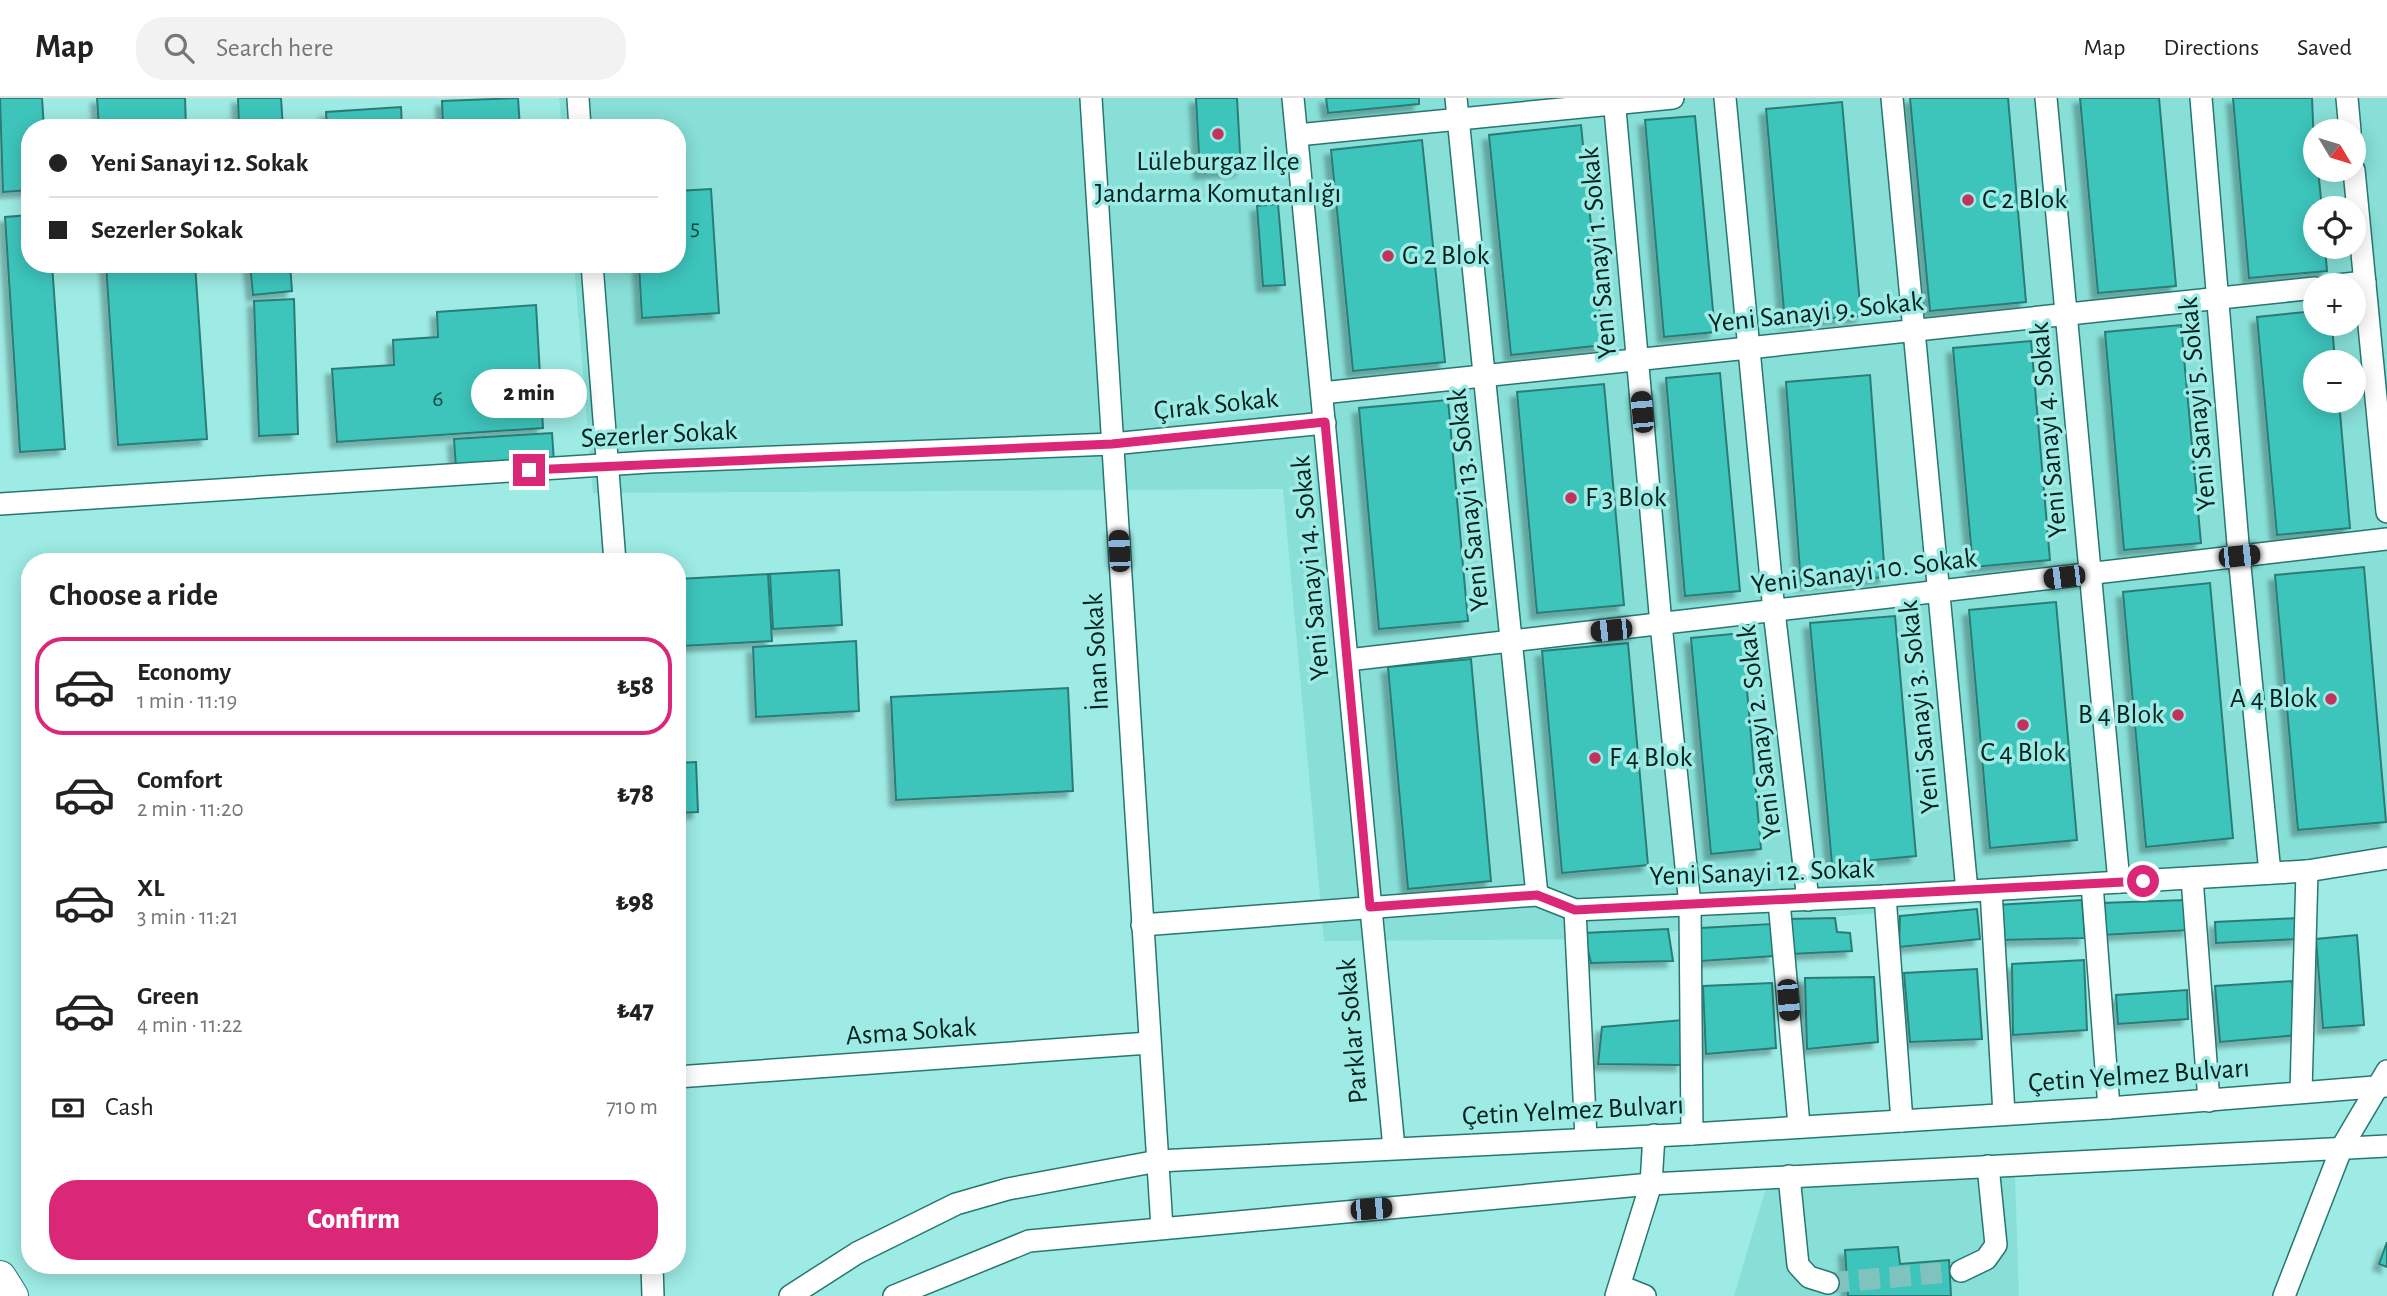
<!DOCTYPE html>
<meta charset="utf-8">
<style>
body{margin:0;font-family:"Alegreya Sans",sans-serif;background:#f2f2f2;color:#222;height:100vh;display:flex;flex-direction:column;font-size:26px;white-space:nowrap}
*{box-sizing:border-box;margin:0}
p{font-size:23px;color:#767676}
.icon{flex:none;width:38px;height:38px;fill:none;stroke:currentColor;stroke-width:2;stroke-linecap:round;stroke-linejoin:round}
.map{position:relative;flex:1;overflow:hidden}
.sheet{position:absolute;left:21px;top:455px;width:665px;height:721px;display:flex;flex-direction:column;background:#fff;border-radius:28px;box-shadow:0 4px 18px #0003}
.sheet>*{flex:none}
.top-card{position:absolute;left:21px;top:21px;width:665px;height:154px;border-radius:28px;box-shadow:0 4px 18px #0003;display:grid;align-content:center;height:154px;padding:0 28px;background:#fff}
.needle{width:46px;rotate:128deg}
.controls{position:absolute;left:2303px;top:21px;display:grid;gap:14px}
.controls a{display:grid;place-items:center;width:63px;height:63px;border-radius:50%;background:#fff;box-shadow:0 4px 18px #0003;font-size:35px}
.end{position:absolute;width:32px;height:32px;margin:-16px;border:9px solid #db2777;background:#fff;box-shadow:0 0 0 4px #fff}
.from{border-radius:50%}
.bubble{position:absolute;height:49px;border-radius:24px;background:#fff;box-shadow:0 4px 18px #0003;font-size:23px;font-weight:800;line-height:49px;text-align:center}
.car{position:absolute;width:21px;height:42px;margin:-21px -10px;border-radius:9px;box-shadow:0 0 5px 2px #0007;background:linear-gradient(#222 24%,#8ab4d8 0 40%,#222 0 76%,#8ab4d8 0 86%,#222 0)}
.top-card b{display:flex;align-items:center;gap:24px;height:66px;font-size:26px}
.top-card b+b{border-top:2px solid #e0e0e0}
.top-card i{width:18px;height:18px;background:#222}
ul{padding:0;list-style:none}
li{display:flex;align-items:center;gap:21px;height:98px;margin:0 14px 10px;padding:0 14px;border:4px solid transparent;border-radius:28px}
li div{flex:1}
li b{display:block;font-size:26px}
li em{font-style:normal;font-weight:800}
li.active{border-color:#db2777}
li>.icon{width:63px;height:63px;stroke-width:1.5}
h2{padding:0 28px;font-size:32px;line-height:84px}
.pay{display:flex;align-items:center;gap:18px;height:77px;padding:0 28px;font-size:26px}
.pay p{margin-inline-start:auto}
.cta{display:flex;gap:14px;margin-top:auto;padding:14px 28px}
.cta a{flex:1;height:80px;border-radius:28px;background:#db2777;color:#fff;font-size:28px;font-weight:800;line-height:80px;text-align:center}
header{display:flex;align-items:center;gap:42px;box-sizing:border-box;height:98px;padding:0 35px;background:#fff;border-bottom:2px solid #e0e0e0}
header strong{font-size:33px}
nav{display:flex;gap:38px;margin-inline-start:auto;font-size:24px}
.search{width:490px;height:63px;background:#f2f2f2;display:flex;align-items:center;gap:18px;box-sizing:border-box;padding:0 24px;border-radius:28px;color:#767676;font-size:26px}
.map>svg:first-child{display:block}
.built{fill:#87dfd7;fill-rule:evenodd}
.building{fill:#3dc5bc;stroke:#2c7c76;stroke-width:2;filter:url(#shadow)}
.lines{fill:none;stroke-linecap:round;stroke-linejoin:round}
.minor-tunnel{stroke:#7ec3bd;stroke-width:21;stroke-dasharray:21 10;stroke-linecap:butt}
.minor-casing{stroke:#277771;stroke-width:24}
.highway-casing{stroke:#277771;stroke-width:34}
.minor{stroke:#fff;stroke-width:21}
.highway{stroke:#fff;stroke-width:32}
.route{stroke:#db2777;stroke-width:9}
.poi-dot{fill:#c1325c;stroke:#9debe4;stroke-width:2.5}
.labels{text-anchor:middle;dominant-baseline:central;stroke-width:7;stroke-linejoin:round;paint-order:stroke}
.number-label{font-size:24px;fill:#104a46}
.poi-label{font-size:28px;fill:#01211f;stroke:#9debe4;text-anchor:start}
.street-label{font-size:28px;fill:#01211f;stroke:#9debe4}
</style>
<header>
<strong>Map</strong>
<div class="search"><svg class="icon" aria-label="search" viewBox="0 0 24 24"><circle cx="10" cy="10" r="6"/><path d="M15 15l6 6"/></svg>Search here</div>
<nav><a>Map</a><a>Directions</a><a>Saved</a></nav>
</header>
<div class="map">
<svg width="2387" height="1198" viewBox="0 0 2387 1198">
<defs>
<filter id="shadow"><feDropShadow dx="-6" dy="6" stdDeviation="2" flood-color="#0004"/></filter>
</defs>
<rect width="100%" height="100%" fill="#9debe4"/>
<g class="built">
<path d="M559,0H2387V769L1585,841L1324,843L1283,391L593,395L574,166H677V30H562ZM2315,33H2354V72H2315ZM2315,110H2354V149H2315ZM2315,187H2354V226H2315ZM2315,264H2354V303H2315Z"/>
<path d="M2015,1079L2019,1198H1734L1766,1090Z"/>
</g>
<g class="building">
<path d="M0,0H42L44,30H30V92L3,94Z"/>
<path d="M97,0H185L186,30H99Z"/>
<path d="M238,0H281L283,30H239Z"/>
<path d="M518,0L520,30H443L442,3Z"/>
<path d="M1196,0H1237L1241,72L1200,75Z"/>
<path d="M1326,0H1419V6L1328,15Z"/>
<path d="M1910,0H2008L2026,204L1930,213Z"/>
<path d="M2080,0H2159L2176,188L2098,195Z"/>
<path d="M2233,0H2312L2315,72H2318L2322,110H2315V149H2325L2327,173L2249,180Z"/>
<path d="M1842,4L1861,218L1785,224L1766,11Z"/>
<path d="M401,9L402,30H327L326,14Z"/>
<path d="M1695,18L1715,234L1664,239L1645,22Z"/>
<path d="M1581,27L1603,247L1511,257L1489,37Z"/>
<path d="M1422,42L1445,264L1353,273L1331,52Z"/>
<path d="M711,91L719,215L642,220L639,166H677V93Z"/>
<path d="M1278,106L1285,187L1263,188L1257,108Z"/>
<path d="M30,117V166H52L65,351L20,354L5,119Z"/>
<path d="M106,166H195L207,341L118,347Z"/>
<path d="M250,166H290L292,193L253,197Z"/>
<path d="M294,201L298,336L259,338L254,203Z"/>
<path d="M536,207L543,330L337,344L332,271L394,267L393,242L438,239L437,214Z"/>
<path d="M2315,213V226H2332L2335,264H2315V303H2339L2350,430L2277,437L2257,219Z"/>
<path d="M2181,227L2201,445L2124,452L2105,234Z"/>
<path d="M2031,243L2050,462L1973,469L1953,250Z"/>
<path d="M1720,275L1740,493L1685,498L1666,280Z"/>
<path d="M1870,277L1885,479L1801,486L1786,284Z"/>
<path d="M1604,286L1624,507L1537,515L1517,294Z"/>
<path d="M1448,302L1468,523L1379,531L1359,310Z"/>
<path d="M552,335L554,364L456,370L454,341Z"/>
<path d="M2364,469L2386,724L2298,732L2275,477Z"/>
<path d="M839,472L842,527L773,531L770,476Z"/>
<path d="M768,476L772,543L682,548L679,481Z"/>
<path d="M2210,485L2233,740L2146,749L2123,494Z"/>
<path d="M2056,504L2077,742L1990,750L1969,512Z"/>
<path d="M1895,518L1916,758L1832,766L1810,525Z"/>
<path d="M1742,535L1761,751L1711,756L1691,540Z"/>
<path d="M856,543L859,613L756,619L753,549Z"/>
<path d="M1628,545L1648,767L1562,775L1542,553Z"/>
<path d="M1471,561L1491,783L1408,791L1388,569Z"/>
<path d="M1068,590L1073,693L896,702L891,599Z"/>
<path d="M696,664L698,714L677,715V665Z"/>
<path d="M2082,802L2085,840L1999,842L1996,807Z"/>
<path d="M2187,802L2189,832L2103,837L2101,805Z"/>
<path d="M1977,811L1980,841L1899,849L1900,818Z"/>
<path d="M1835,820L1837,834L1850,835L1852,853L1791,856L1789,821Z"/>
<path d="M2298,820L2299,841L2216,845L2215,824Z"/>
<path d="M1771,826L1774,858L1701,863V830Z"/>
<path d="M1668,831L1673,863L1591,865L1584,835Z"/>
<path d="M2357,837L2364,927L2323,930L2316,841Z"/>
<path d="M2084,862L2087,932L2013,937L2012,866Z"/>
<path d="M1977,871L1982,941L1910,944L1904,875Z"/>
<path d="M1874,879L1878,944L1807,951L1805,880Z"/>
<path d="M2292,883L2298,937L2220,944L2215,888Z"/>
<path d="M1772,885L1776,950L1706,956L1703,888Z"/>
<path d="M2187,892L2188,921L2118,926L2116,897Z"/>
<path d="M1683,922L1682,967L1598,966L1602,929Z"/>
<path d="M2387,1144V1169L2379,1166Z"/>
<path d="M1898,1149L1900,1166L1949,1162L1951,1198H1848L1845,1152Z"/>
</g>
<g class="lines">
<path class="minor-tunnel" d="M1828,1185L1961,1173"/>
<g class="minor-casing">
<g id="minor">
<path d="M578,0L580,30"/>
<path d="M1091,0L1162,1130"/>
<path d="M1293,0L1394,1050"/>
<path d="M1456,0L1537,797"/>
<path d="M1614,0L1661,526L1690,807L1692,1036"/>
<path d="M1725,0L1774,513L1808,802"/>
<path d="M1892,0L1967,793"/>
<path d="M2046,0L2119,784"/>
<path d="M2201,0L2239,458L2270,775"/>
<path d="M2347,0L2350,33"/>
<path d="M1297,37L1673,0"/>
<path d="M2354,72L2387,414"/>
<path d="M592,166L615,464"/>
<path d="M2337,187L2365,184"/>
<path d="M1322,295L2315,190"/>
<path d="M0,406L649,364L1112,346L1325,325"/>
<path d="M1348,562L2387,441"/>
<path d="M2192,780L2209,1003"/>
<path d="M2092,786L2109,1010"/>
<path d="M1991,792L2004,1016"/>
<path d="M1885,798L1902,1023"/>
<path d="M1779,803L1799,1027"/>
<path d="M1575,812L1586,1040"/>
<path d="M1142,827L1537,797L1575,812L1885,798L2307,773L2387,760"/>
<path d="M677,979L1149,945"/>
<path d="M2301,994L2307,773"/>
<path d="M1789,1078L1798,1167L1809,1179L1828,1185"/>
<path d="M652,1167L653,1198"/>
<path d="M1961,1173L1986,1161L1996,1147L1988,1068"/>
<path d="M1620,1188L1645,1198"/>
<path d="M790,1198L857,1155L956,1106L1008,1091L1158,1063L1692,1036L2109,1010L2387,988"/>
<path d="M894,1198L1029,1143L1651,1086L2387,1048"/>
<path d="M1616,1198L1651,1086L1654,1037"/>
<path d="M2284,1198L2342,1049L2387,973"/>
</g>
</g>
<g class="highway-casing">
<path id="highway" d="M0,1179L12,1198"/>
</g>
<use href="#minor" class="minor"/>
<use href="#highway" class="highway"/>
</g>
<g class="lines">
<path class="route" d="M529,372L1112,346L1325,324L1370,809L1537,797L1575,812L2143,783"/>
</g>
<g class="poi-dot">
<circle cx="1218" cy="36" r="7"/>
<circle cx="1968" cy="102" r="7"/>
<circle cx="1388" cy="158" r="7"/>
<circle cx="1571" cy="400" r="7"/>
<circle cx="2331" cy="601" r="7"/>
<circle cx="2178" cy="617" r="7"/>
<circle cx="2023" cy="627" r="7"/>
<circle cx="1595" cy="660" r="7"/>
</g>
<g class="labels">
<g class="number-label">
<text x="695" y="130">5</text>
<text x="438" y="301">6</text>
</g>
<g class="poi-label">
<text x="1218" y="64" text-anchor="middle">Lüleburgaz İlçe<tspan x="1218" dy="32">Jandarma Komutanlığı</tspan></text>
<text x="1982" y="102">C 2 Blok</text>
<text x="1402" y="158">G 2 Blok</text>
<text x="1585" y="400">F 3 Blok</text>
<text x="2317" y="601" text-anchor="end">A 4 Blok</text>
<text x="2164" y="617" text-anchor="end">B 4 Blok</text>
<text x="2023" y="655" text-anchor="middle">C 4 Blok</text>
<text x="1609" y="660">F 4 Blok</text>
</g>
<g class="street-label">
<text transform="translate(1599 155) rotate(-95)">Yeni Sanayi 1. Sokak</text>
<text transform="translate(1816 215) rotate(-6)">Yeni Sanayi 9. Sokak</text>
<text transform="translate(2198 306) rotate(-95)">Yeni Sanayi 5. Sokak</text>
<text transform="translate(1216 307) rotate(-6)">Çırak Sokak</text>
<text transform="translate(2049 332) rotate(-95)">Yeni Sanayi 4. Sokak</text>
<text transform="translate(659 337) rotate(-3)">Sezerler Sokak</text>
<text transform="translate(1469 402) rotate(-96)">Yeni Sanayi 13. Sokak</text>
<text transform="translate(1311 470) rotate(-95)">Yeni Sanayi 14. Sokak</text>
<text transform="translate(1864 474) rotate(-7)">Yeni Sanayi 10. Sokak</text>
<text transform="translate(1097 554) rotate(-93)">İnan Sokak</text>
<text transform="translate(1920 609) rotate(-96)">Yeni Sanayi 3. Sokak</text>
<text transform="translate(1760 634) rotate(-97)">Yeni Sanayi 2. Sokak</text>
<text transform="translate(1762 775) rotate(-2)">Yeni Sanayi 12. Sokak</text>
<text transform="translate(1353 933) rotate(-95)">Parklar Sokak</text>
<text transform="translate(911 934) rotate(-4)">Asma Sokak</text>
<text transform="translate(2139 978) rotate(-4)">Çetin Yelmez Bulvarı</text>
<text transform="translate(1573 1013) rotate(-3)">Çetin Yelmez Bulvarı</text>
</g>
</g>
</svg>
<div class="controls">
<a><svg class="needle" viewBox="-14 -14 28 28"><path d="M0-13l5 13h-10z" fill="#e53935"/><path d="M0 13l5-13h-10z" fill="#767676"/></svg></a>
<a><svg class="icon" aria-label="locate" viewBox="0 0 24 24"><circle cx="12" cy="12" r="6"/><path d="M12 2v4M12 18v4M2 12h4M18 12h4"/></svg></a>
<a>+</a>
<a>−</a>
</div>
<i class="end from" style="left:2143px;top:783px"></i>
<i class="end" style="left:529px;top:372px"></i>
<div class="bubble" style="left:471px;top:271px;width:116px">2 min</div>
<i class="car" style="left:1642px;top:314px;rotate:355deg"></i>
<i class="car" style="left:1119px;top:453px;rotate:357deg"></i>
<i class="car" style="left:2239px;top:458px;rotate:84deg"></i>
<i class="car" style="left:2064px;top:479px;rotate:263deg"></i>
<i class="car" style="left:1611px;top:532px;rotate:264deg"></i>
<i class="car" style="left:1788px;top:902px;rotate:175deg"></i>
<i class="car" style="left:1371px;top:1111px;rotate:85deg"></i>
<div class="top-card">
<b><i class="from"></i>Yeni Sanayi 12. Sokak</b>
<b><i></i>Sezerler Sokak</b>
</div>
<section class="sheet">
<h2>Choose a ride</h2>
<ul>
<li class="active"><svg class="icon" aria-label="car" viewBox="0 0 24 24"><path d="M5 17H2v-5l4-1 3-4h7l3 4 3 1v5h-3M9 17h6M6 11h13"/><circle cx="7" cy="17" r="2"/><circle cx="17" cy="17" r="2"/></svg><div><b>Economy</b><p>1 min · 11:19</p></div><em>₺58</em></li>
<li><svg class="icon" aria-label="car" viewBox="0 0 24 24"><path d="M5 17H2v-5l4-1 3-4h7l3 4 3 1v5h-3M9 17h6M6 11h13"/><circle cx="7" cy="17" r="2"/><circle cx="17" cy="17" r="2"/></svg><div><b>Comfort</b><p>2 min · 11:20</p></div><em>₺78</em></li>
<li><svg class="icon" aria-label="car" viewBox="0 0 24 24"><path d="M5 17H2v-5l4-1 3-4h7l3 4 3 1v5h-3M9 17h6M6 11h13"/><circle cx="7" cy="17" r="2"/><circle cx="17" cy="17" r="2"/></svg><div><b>XL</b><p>3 min · 11:21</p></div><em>₺98</em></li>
<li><svg class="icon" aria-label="car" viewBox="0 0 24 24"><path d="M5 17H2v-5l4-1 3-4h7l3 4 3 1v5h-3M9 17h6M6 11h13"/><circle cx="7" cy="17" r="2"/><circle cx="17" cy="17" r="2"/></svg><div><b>Green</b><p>4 min · 11:22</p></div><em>₺47</em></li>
</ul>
<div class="pay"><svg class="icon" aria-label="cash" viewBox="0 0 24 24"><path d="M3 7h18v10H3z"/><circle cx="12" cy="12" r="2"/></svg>Cash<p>710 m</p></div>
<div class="cta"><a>Confirm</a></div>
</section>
</div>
